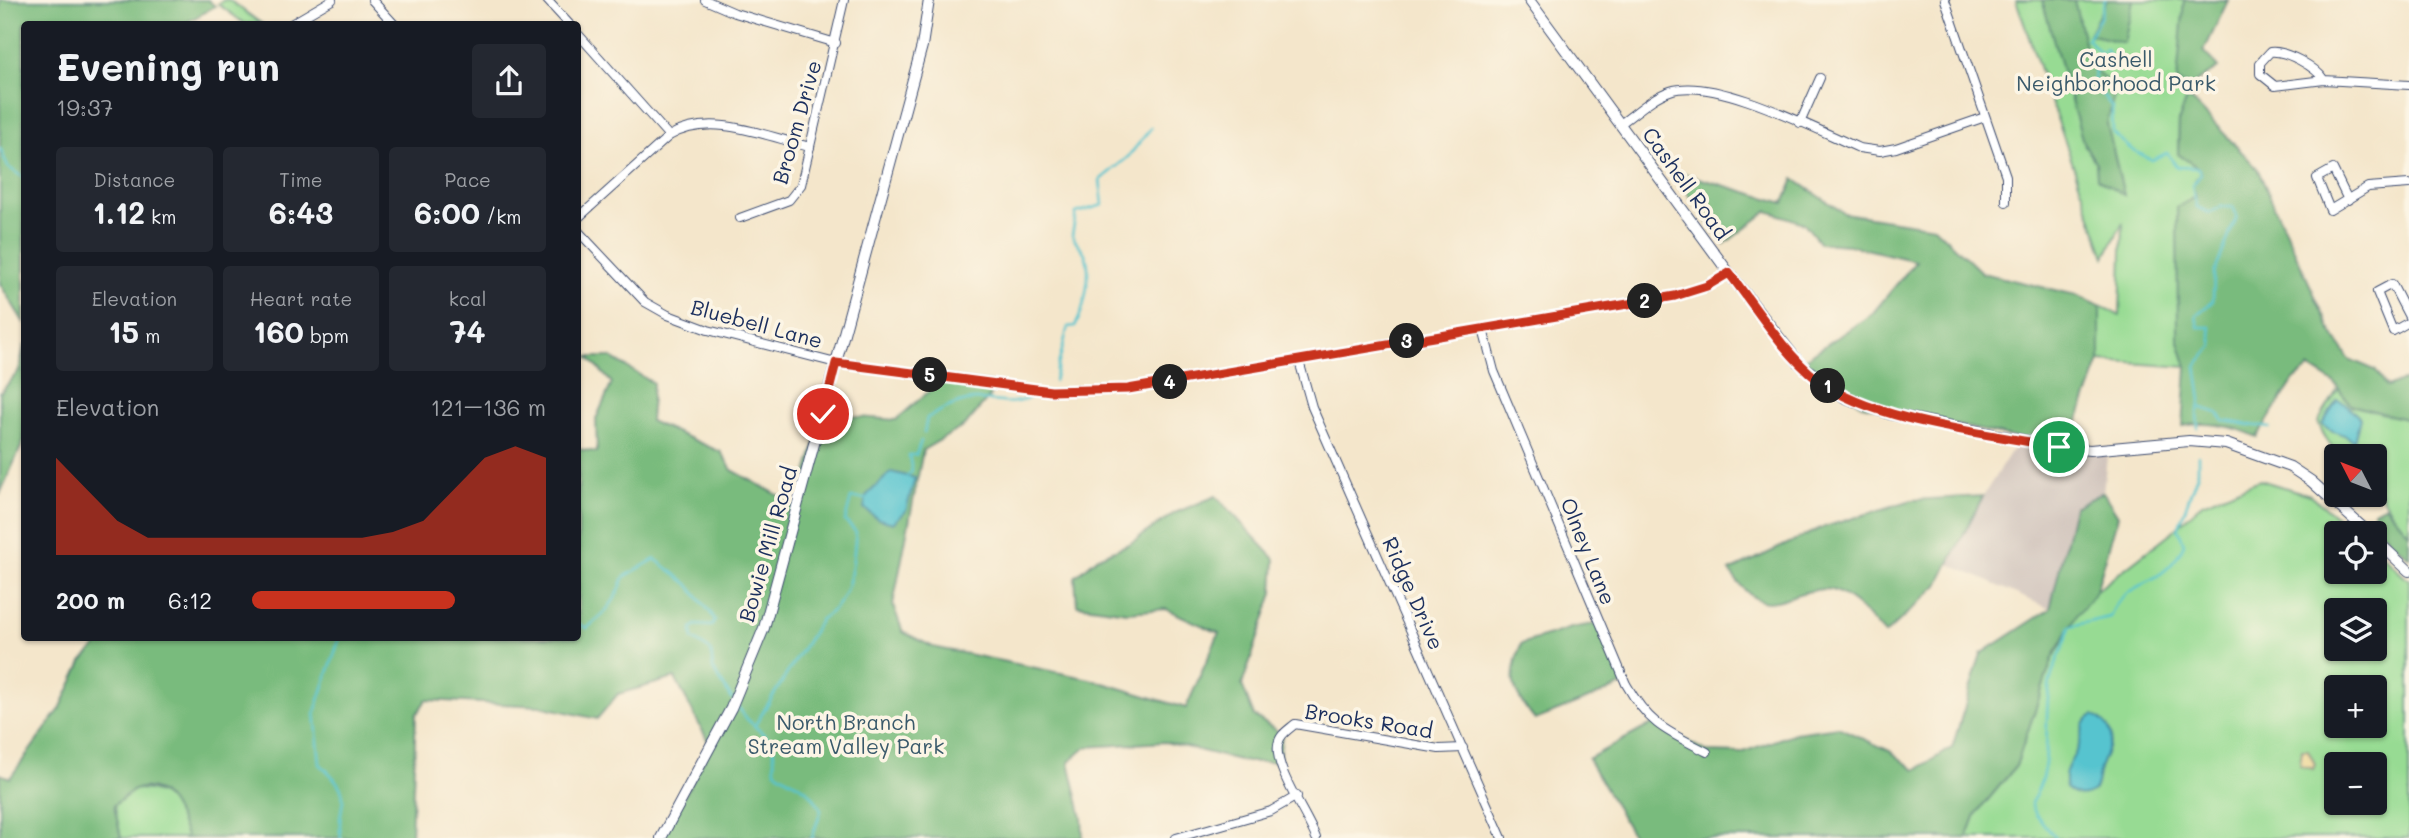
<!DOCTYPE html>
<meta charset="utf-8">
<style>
body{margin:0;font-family:Mali,sans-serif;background:#242831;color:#f1f3f6;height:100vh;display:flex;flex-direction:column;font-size:26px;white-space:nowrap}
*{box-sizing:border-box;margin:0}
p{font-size:23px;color:#9ea1a6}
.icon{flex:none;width:38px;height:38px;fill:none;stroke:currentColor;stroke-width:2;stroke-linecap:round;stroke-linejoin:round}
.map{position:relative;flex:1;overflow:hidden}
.panel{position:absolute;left:21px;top:21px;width:560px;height:620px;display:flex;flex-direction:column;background:#171b24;border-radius:7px;box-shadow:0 2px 5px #0004}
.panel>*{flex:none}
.needle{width:46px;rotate:312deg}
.buttons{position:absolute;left:2324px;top:444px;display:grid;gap:14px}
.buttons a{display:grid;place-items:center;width:63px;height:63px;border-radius:7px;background:#171b24;box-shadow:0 2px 5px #0004;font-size:35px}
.pin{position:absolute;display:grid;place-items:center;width:60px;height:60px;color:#fff;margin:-30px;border:4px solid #fff;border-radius:50%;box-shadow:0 2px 7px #0007}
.km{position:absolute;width:35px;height:35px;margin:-18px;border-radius:50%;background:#222;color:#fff;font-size:19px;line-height:35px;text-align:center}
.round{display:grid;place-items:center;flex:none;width:74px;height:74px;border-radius:7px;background:#242831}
.head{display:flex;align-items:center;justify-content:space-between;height:119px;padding:0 35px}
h1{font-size:38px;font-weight:700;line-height:52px}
.stats{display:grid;grid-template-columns:repeat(3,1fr);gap:10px;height:119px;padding:7px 35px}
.stats div{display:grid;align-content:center;border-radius:7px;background:#242831;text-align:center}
.stats b{font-size:30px;font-weight:700}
.stats small{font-size:19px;font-weight:400}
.stats p{font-size:19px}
.chart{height:196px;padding:14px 35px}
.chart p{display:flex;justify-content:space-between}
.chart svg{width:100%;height:126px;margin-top:7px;fill:#c8321e;opacity:.7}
ul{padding:0 35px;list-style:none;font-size:23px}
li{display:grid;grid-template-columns:112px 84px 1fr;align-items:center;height:52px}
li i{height:18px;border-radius:9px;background:#c8321e}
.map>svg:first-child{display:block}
.industrial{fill:#cec1ba}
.green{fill:#97db93;stroke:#598578;stroke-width:2;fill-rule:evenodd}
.forest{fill:#79bb7d;stroke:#4a756e;stroke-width:2}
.sand{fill:#eeda9e;stroke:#84847e;stroke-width:2}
.water{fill:#57c4cf;stroke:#397a96;stroke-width:2}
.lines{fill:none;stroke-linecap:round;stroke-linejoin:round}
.stream{stroke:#57c4cf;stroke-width:2.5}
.minor-casing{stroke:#3c4a6e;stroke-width:10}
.tertiary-casing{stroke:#3c4a6e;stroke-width:12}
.minor{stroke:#fff;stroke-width:8}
.tertiary{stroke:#fff;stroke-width:10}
.route-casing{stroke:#fff;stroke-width:14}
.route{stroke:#c8321e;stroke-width:9}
.labels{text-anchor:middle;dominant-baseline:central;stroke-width:7;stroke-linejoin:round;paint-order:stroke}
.park-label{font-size:21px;fill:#3a5a6b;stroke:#fcf5e5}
.street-label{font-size:21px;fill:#1b2f5e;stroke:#fcf5e5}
</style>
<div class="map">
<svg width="2409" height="838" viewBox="0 0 2409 838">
<rect width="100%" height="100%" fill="#fcf5e5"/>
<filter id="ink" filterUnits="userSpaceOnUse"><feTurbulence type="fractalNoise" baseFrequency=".0143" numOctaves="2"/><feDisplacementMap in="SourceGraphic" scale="14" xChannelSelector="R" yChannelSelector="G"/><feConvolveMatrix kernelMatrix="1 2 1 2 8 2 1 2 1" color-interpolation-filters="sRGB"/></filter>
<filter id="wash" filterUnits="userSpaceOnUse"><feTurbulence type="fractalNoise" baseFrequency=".00686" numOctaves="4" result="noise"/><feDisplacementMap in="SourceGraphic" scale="28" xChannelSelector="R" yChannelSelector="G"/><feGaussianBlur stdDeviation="1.57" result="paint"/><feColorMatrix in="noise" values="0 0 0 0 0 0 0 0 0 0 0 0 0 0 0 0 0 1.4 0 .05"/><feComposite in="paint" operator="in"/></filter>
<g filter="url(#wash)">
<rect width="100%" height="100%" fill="#f4e6cb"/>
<polygon class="industrial" points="2019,439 2108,448 2103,492 2074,508 2050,609 1949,564 1983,496"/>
<g class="green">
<polygon points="224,0 229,0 262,24 245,24 218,4"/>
<polygon points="2016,0 2228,0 2188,85 2188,96 2179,120 2178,154 2198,168 2201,174 2195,180 2196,197 2178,338 2187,367 2100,361 2100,306 2120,315 2123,222 2105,257"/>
<path d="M2338 389 2351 405 2409 420V533C2385 506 2375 494 2375 457 2341 457 2332 456 2318 422Z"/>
<path d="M2260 480 2310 495 2357 534H2336V572H2375V548L2409 580V838H1967L1976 814 2016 766 2052 660 2075 618 2096 591 2173 531 2202 503ZM2336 611H2375V649H2336ZM2336 688H2375V726H2336ZM2336 765H2375V803H2336Z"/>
<path d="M136 789C174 790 174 807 187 838H121L114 805Z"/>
</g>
<g class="forest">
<polygon points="0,0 208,0 215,6 184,24 24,24 24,323 0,284"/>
<polygon points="2042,0 2074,0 2090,67 2116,88 2107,124 2124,195 2097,178 2096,163 2083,142"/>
<polygon points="2107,0 2133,0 2124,43 2089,34"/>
<polygon points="2184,0 2228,0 2204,51 2218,68 2190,86 2177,81"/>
<path d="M2188 96 2257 168 2329 327 2349 359 2375 370 2387 387 2409 378V420L2351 405 2334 383 2310 368 2294 380 2257 437C2235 426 2207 421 2183 426L2187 367 2178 338 2177 207 2196 197 2192 186 2201 173 2198 168 2178 154 2179 120Z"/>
<polygon points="1671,170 1784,203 1794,179 1844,213 1934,227 1982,273 2076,295 2100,306 2100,361 2073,435 2059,447 1863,405 1799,363 1872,314 1916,261 1849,245 1820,243 1804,223 1768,211 1724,244"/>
<polygon points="24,345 24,440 0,494 0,393 19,371"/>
<path d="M588 357H610L653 383 650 421 721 452 732 470 798 506 823 414 896 420 945 377 1000 384 966 425 923 450 893 605 903 632 933 647 1090 679 1186 708 1219 633 1166 609 1127 612 1077 605 1075 577 1098 557 1129 544 1175 513 1216 496 1275 559 1273 593 1242 685 1254 716 1282 734 1279 762H1247L1165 742 1086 747 1069 762 1082 818 1083 838H661L711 747 675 678 618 694 597 719 540 706 426 700 416 715 411 838H187C178 817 168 781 137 789 129 791 120 801 114 805L121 838H0V774L10 778 60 709 82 662 105 637H578V449L597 452 596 419 612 383Z"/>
<polygon points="2103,492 2118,516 2096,591 2075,618 2052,660 2016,766 1976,814 1967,838 1634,838 1588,759 1654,723 1707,752 1741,753 1795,733 1838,727 1890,751 1915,770 1952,748 1981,654 2050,609 2074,507"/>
<path d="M1983 496 1938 585 1885 634C1871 619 1847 589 1825 589 1780 591 1766 626 1730 571L1821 528 1912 500Z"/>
<polygon points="2385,505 2409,533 2409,557 2371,522 2374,511"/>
<path d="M1599 623 1626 684 1535 720C1511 691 1508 679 1521 644L1571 628Z"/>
</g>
<polygon class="sand" points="2302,750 2308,750 2315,764 2313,769 2300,765"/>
<g class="water">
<path d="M2337 400 2346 404 2360 418 2354 441C2344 432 2332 434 2322 424Z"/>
<polygon points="891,472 915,478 906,511 893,523 878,519 864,508 866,496"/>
<path d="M2094 715C2124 733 2106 747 2100 769 2097 777 2099 783 2094 791 2083 798 2076 797 2066 788 2061 769 2073 761 2079 745 2084 732 2080 722 2094 715Z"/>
</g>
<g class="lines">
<g class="stream">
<polyline points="2105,0 2100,18 2087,39 2100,53 2106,49 2110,56 2095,67 2094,83 2112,108 2113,133 2131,149 2152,160 2167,153 2177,167 2198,168 2201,174 2192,186 2197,207 2210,213 2222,206 2233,207 2237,216 2214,274 2213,301 2196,315 2198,327 2210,327 2213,346 2196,366 2201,400 2197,414 2198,428"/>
<polyline points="0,148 8,167 24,178"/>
<path d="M1054 381 1068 327 1075 326C1084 311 1093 272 1085 254 1082 247 1076 243 1072 235L1076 213 1103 205 1100 180 1128 157 1151 128"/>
<polyline points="2199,407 2218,413 2224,421 2270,428"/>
<path d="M924 433 927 418C943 409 962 399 980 400 999 401 1011 406 1029 398"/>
<polyline points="907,475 912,472 909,455 916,455 921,441"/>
<path d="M578 624 587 628C606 613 617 600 624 577L655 559 688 584 712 615 715 620 712 626 696 625 692 629 693 639 711 651 713 669 732 699"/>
<path d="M340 637 315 712 320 764C360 800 334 800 341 838"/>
<path d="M736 704 747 719 773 743 775 770C797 788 807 782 821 810L812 838"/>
<path d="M755 725 821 619C853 600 852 567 856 532L845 521 851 498 867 499"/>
<path d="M2056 838 2036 815 2031 803C2055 766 2042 723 2050 682 2054 662 2066 647 2070 626L2110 617C2125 576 2164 591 2184 544L2178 529 2198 472V455"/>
</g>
</g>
</g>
<g filter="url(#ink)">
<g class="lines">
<defs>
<g id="minor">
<polyline points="372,0 394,24"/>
<polyline points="547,0 569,24"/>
<polyline points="705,0 735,13 836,43"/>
<polyline points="1945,0 2006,176 2006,202"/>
<polyline points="291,24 332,0"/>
<polyline points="578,34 669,136"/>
<path d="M2324 80C2316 67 2286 50 2270 52L2260 63V74L2275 86 2324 80 2409 85"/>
<polyline points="1800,123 1820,78"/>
<path d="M1620 124C1636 113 1652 97 1670 91 1714 76 1815 129 1859 148L1880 151 1896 148 1985 117"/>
<polyline points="2348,200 2333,169 2317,178 2330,210 2368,187 2409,184"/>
<path d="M578 218 669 136C712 111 765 136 810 147"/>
<polyline points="740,218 789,200 801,185 844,0"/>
<polyline points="578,231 645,302 668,315 708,330 836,363 1051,391 1128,389 1675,296 1707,286 1729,273"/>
<polyline points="2409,317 2392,284 2377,292 2393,331 2409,322"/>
<path d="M1483 329 1494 371 1626 684C1649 725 1666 731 1707 752"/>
<polyline points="1299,361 1312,407 1502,838"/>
<polyline points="1176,838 1271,811 1297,796"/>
<path d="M1316 838C1307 814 1274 769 1278 745 1279 735 1288 730 1295 724L1439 749 1463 748"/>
</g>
<g id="tertiary">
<polyline points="1529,0 1729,273 1799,363 1844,397 1890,414 2059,447 2090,450 2189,441 2226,444 2290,467 2311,481 2370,534"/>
<polyline points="2375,539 2409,571"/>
<polyline points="661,838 731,708 764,628 922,46 929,0"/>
</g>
</defs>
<use href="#minor" class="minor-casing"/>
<use href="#tertiary" class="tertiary-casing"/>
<use href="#minor" class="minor"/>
<use href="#tertiary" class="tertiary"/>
</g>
</g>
<g class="lines" filter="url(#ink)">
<defs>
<path id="route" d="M823 414 836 363 1051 391 1128 389 1675 296 1707 286 1729 273C1757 309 1783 352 1818 380 1872 422 1991 434 2059 447"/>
</defs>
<use href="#route" class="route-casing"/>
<use href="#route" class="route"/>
</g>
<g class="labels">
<g class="park-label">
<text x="2116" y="58">Cashell<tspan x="2116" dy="24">Neighborhood Park</tspan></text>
<text x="846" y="721">North Branch<tspan x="846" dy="24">Stream Valley Park</tspan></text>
</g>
<g class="street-label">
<text transform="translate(796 122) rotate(-74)">Broom Drive</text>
<text transform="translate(1687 183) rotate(54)">Cashell Road</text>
<text transform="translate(757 323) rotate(15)">Bluebell Lane</text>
<text transform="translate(767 544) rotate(-74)">Bowie Mill Road</text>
<text transform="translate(1589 551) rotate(68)">Olney Lane</text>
<text transform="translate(1414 593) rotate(66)">Ridge Drive</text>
<text transform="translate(1369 720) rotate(9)">Brooks Road</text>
</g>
</g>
</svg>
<div class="buttons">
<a><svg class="needle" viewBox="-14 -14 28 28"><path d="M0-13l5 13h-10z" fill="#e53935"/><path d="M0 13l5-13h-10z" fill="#9ea1a6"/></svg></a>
<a><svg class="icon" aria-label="locate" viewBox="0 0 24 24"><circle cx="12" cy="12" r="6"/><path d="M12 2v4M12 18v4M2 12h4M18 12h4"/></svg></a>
<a><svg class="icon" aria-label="layers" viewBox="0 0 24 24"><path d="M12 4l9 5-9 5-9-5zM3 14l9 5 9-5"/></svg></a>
<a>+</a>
<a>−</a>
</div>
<div class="pin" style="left:2059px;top:447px;background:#1e9e55"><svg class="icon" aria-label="arrive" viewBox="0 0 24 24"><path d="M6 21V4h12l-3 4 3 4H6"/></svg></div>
<div class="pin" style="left:823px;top:414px;background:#d93025"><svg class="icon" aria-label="check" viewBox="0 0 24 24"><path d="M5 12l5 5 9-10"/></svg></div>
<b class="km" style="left:1828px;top:386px">1</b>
<b class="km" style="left:1645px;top:301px">2</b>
<b class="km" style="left:1407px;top:341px">3</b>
<b class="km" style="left:1170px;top:382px">4</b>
<b class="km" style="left:930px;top:375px">5</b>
<section class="panel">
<div class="head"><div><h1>Evening run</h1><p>19:37</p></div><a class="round"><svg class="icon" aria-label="share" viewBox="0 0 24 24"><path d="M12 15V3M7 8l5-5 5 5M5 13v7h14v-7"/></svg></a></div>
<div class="stats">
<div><p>Distance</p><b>1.12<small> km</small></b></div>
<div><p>Time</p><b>6:43</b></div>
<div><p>Pace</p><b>6:00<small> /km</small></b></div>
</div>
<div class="stats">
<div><p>Elevation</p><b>15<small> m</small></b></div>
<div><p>Heart rate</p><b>160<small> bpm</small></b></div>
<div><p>kcal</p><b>74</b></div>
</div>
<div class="chart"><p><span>Elevation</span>121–136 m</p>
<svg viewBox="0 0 160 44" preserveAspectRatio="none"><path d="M0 44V10L10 21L20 32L30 38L40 38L50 38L60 38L70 38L80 38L90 38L100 38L110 36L120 32L130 21L140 10L150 6L160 10V44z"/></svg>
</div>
<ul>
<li><b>200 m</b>6:12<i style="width:69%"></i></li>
</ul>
</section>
</div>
